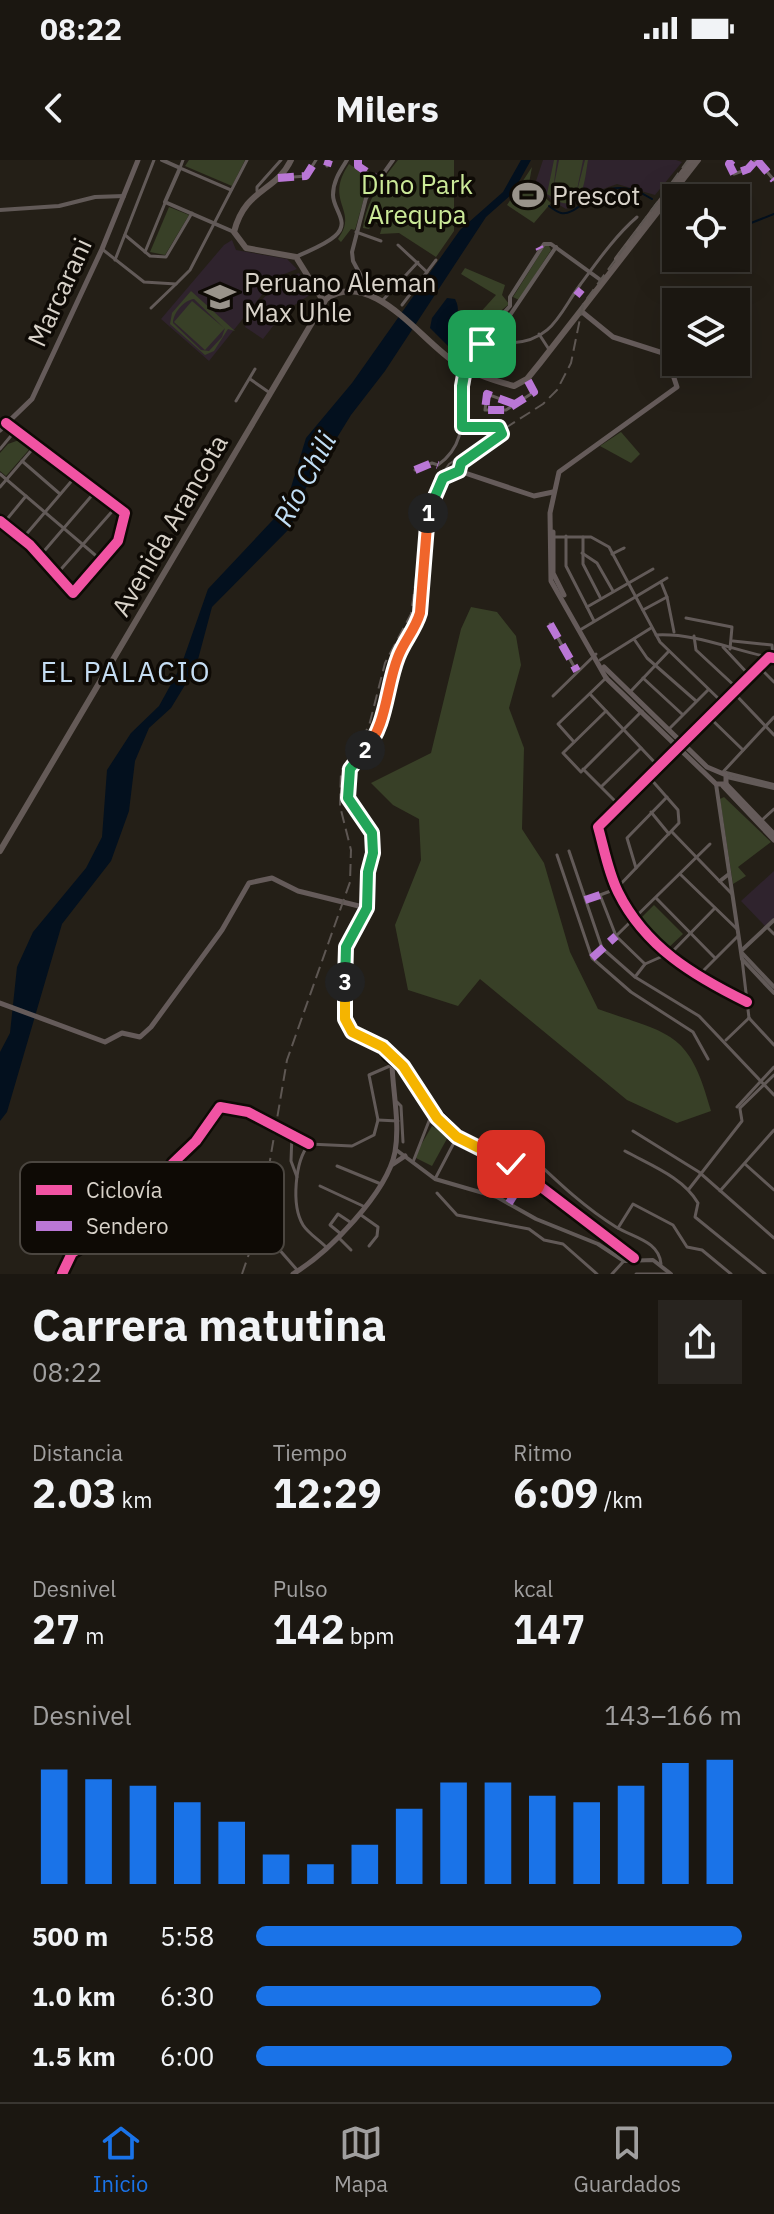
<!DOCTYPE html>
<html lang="es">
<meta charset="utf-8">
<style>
body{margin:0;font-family:"IBM Plex Sans",sans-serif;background:#28241f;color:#f1f3f6;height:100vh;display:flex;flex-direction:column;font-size:30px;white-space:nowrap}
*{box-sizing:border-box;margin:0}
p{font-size:26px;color:#a09f9f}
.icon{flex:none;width:44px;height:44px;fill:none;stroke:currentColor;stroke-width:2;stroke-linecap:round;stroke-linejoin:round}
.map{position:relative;height:1114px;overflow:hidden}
.sheet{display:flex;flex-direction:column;background:#1b1711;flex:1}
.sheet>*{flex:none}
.controls{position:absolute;left:662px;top:24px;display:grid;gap:16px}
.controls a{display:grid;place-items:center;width:88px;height:88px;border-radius:0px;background:#1b1711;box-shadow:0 8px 32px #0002,0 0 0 2px #393631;font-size:40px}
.pin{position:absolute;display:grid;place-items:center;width:68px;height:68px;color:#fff;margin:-34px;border-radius:16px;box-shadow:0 4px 12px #0006}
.km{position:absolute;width:40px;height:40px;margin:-20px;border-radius:50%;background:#222;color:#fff;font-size:22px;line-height:40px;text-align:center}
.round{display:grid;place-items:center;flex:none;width:84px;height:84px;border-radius:0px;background:#28241f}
.headline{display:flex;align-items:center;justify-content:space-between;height:136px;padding:0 32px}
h1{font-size:44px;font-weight:700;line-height:60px}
.figures{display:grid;grid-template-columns:repeat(3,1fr);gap:12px;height:136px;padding:8px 32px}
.figures div{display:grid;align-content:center}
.figures b{font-size:40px;font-weight:700}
.figures small{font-size:22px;font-weight:400}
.figures p{font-size:22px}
.chart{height:224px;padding:16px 32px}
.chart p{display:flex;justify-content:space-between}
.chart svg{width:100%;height:144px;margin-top:8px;stroke:#1a73e8;stroke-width:6}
ul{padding:0 32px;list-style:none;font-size:26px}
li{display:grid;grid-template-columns:128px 96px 1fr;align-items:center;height:60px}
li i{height:20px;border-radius:10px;background:#1a73e8}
.status{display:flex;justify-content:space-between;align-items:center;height:56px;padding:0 40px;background:#1b1711;direction:ltr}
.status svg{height:22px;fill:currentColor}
header{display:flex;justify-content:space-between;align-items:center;height:104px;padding:0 32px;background:#1b1711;font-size:36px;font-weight:700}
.menu{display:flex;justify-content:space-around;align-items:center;height:112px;border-top:2px solid #393631;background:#1b1711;font-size:22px;color:#a09f9f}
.menu a{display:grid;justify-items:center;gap:4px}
.menu .selected{color:#1a73e8}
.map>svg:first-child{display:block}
.education{fill:#2f232d}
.green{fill:#384027;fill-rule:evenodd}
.water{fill:#03101e}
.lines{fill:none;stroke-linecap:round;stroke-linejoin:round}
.stream{stroke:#03101e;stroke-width:2}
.minor{stroke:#625a58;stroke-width:3}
.tertiary{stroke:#625a58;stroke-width:4}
.secondary{stroke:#655b5a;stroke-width:5}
.primary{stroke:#645a57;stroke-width:6}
.rail{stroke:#5e5753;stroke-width:2;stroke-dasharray:12 6;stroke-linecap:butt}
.quiet{stroke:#ba77d6;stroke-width:8;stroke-dasharray:16 8;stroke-linecap:butt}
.cycleway-casing{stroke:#0e0a05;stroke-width:15}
.cycleway{stroke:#f153a3;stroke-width:10}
.split-1-casing{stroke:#fff;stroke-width:16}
.split-2-casing{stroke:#fff;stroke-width:16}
.split-3-casing{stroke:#fff;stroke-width:16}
.split-4-casing{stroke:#fff;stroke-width:16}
.split-1{stroke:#22a559;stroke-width:10}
.split-2{stroke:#f0652b;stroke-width:10}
.split-3{stroke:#22a559;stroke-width:10}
.split-4{stroke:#f5b400;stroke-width:10}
.labels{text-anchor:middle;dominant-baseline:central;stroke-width:7;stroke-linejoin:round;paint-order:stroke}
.park-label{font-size:26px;fill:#cbe998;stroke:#0e0a05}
.poi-label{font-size:26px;fill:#d8d2c9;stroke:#0e0a05;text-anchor:start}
.street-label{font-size:26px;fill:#d8d2c9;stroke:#0e0a05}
.water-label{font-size:28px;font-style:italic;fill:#c1def5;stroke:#0e0a05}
.neighbourhood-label{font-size:28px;letter-spacing:2px;fill:#c5ddf3;stroke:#0e0a05}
.key{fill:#0e0a05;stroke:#4b4640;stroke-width:2}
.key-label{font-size:22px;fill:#d8d2c9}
</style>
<div class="status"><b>08:22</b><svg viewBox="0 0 49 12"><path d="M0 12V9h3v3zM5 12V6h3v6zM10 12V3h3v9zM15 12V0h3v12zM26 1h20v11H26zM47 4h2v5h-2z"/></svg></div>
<header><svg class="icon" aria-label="back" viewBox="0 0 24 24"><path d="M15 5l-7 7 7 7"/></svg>Milers<svg class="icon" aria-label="search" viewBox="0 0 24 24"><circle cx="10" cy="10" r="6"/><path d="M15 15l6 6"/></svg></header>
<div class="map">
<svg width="774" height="1114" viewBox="0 0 774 1114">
<rect width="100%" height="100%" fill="#241f17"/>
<g class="education">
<polygon points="543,0 676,0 682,2 655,35 617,24 592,33 566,49 551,40 536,21"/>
<polygon points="232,80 236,90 287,99 297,109 279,116 265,131 209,201 161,159 224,85"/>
<polygon points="299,113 311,134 284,152 263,179 245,167 253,149 283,118"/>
<polygon points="774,711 774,758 765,766 741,741"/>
</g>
<g class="green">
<polygon points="189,0 245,0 232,26 185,6"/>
<path d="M398 0H454V71L436 97 399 73 380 74 382 67 374 62 369 69 363 68C367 39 381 22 398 0Z"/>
<path d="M554 0H557L553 30 559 0H583L576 35 585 0H588C585 15 585 46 563 43 556 42 550 35 547 34Z"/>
<path d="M349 4 374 20 364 38 355 70 351 69 341 82 338 79C360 50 323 42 349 4Z"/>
<polygon points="532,7 529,23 551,43 534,63 507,45"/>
<polygon points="169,47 189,55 165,95 150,92"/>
<polygon points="545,86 549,86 551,90 519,140 513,137"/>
<polygon points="465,108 505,125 502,135 509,144 489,161 478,155 496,135 461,114"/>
<path d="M191 131 235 171 228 169 214 191 205 195 170 164 172 153ZM194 139 224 168 192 141 174 162 205 190 225 168 222 177 209 191 201 190 173 163C173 153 184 140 194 139Z"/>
<polygon points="621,272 640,294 631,303 600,286"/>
<polygon points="19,280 33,285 6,316 0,311 0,293 8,284"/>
<path d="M471 447 497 452 516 476 521 505 509 548 524 588 522 669 544 703 570 792 598 849C671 875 689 870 711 951L677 963 627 940 480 819 458 846 408 830 395 765 421 700 419 659 393 645 371 623 431 593 461 469Z"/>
<polygon points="724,637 771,682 738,707 746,716 733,724 720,639"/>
<polygon points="654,745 683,774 666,790 638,761"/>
<polygon points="432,966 449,975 432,1006 414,997"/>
</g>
<g class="water">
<polygon points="521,0 531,0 512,34 486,57 385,211 351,255 306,328 290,368 212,447 196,507 171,548 149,568 135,601 129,651 111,701 62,764 7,952 0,961 0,892 10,873 17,807 33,772 86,708 102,677 107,610 131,573 159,546 181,506 208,429 285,347 306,278 352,223 460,70 503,32"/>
<path d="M447 138 455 139C461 149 455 157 460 165L453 174 460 185 454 192 430 168 432 158Z"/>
</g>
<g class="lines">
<g class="stream">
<path d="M549 46C553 49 557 52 561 53 581 58 601 6 652 39"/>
<polyline points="668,53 676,58"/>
<polyline points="736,69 774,54"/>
</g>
<g class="minor">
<polyline points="183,0 180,8 231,30"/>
<polyline points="358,0 358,6 377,19"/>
<polyline points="732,0 729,4 734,14 748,9 756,0"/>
<polyline points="757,0 774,20"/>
<polyline points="327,6 329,0"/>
<polyline points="281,18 306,16 316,0"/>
<polyline points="257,31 257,27 281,0"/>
<polyline points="356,72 381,81"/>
<polyline points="125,75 150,96 166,97 192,53"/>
<polyline points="398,85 427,112"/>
<polyline points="102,89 144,122 176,124 190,110 247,0"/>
<polyline points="145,92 165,43"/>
<polyline points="115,100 154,0"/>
<polyline points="382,141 418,102"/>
<polyline points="402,145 436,100"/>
<polyline points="151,148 176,124"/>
<polyline points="539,174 550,191"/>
<path d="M508 178 511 183C553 181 560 152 580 125 597 102 615 76 637 57"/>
<polyline points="250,219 270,233"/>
<polyline points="236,241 255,209"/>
<polyline points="514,244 487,234 485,250 506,250 534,232 527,219"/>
<polyline points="0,289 15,271"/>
<polyline points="22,301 60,334"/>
<path d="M415 310 432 303 438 305C467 284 461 258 462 228 462 221 466 215 467 209"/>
<polyline points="459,311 461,303 502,272 491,265 462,267"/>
<polyline points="0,314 101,400"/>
<polyline points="0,327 36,285"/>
<polyline points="0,361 30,385 73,433 118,381 125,353 8,264"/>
<polyline points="3,364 26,336"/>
<polyline points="566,376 566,406 587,447"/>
<polyline points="553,377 591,377 609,387 660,482 722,542"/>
<polyline points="583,377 583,404 600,437"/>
<polyline points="23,378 75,317"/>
<polyline points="582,393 597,403 613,431"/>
<polyline points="612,394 624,388"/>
<polyline points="39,397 94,333"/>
<polyline points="55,416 116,347"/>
<polyline points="661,422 667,437 674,472"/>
<polyline points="643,450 667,437"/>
<polyline points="686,458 732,467 730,489"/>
<polyline points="594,461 587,447 653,409"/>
<polyline points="550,464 576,510"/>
<polyline points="580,470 667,418"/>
<path d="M656 475C695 473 730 489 768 497"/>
<polyline points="694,476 696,490 738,529"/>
<polyline points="634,479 647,498 696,541"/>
<polyline points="733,481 772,485 773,498"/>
<polyline points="723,487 750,516"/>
<polyline points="600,500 651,468"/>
<polyline points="759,507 774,522"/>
<polyline points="643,518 682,554"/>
<polyline points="631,531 669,491"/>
<polyline points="734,533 774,575"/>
<polyline points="590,534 659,607"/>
<polyline points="553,536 596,494"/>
<polyline points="606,551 563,593 581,612 642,551"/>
<polyline points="709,557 743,590"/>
<polyline points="668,570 708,530"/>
<polyline points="574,582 558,564 607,517"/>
<path d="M678 589 598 667C604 688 608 712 618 732 645 787 694 816 747 842"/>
<polyline points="583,609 620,646"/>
<polyline points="722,613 774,557"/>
<polyline points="602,626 641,588"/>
<polyline points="651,652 669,674"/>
<polyline points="761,661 774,649"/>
<polyline points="672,672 732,734"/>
<polyline points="569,691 602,788 635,817 699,856 774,935"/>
<polyline points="557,695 592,798 631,832 693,872 708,899"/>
<polyline points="636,708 627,678 667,637"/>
<polyline points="680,714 737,769"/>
<polyline points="656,738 715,798"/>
<polyline points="767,767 774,774"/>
<polyline points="616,776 710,684"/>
<polyline points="742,799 749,858"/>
<polyline points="645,804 616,776 600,735 616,729 679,663 678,650 649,617"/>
<polyline points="635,817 645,804 672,792 715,748"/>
<polyline points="697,817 738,776"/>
<polyline points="749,858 774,885"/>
<polyline points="726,880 749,858"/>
<polyline points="388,895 403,906 435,954 457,977 511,1004 634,1098"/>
<polyline points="397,942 401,946 403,982"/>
<polyline points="737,947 774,907"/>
<polyline points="740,948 774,915"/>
<polyline points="378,960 398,961"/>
<polyline points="633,971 699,1012 774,1078"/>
<polyline points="292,974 291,1001 297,1017"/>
<path d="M512 979C546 1010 577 1043 616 1067 634 1078 659 1081 661 1104"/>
<path d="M625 991C650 1005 683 1017 698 1043L695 1057 765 1114"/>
<polyline points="413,1002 429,961 437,958"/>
<polyline points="745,1004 774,1030"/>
<polyline points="337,1006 381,1024"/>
<polyline points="435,1019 457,977"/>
<polyline points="320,1026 363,1046"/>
<polyline points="689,1029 742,961 740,949"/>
<polyline points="720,1031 774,970"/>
<polyline points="437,1033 457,1055 529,1069 544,1080 563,1084 597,1114"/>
<polyline points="509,1043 526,1016"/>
<polyline points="361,1055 378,1067 377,1076 369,1086"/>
<polyline points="618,1068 633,1044 673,1065 687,1087 702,1090 731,1114"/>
<polyline points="341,1074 330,1065 338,1054 350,1062"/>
<polyline points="338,1077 351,1090"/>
<polyline points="270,1079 298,1111"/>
<path d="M326 1087C319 1080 308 1073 303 1065 291 1045 295 1001 309 984L352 986 374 975 378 960 369 915 392 905"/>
<polyline points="62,1114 72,1093 129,1057 152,1036 173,1003 196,981 220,947 248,952 309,984"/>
<polyline points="612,1114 623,1102"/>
<polyline points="636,1114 668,1114"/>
</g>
<g class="tertiary">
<polyline points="162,0 180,8 165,42 234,72"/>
<polyline points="0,50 59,46 95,37 124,36"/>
<path d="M296 97C308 91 325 85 335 76 351 62 333 50 333 35 333 21 340 11 347 0"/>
<polyline points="370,133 353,101 352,92 366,38 393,0"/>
<polyline points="504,164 556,87"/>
<polyline points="481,189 483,176 510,146 510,137 544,84 551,84 602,121"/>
<polyline points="467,209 466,204 481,189 508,178 504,164"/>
<polyline points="681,585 769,497 774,498"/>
<polyline points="726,613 774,625"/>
<polyline points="727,617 774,628"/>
<polyline points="716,624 742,799 774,833"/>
<polyline points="720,721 729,714"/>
<polyline points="741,791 774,760"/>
<polyline points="742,793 774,827"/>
<polyline points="395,989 435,1019 497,1037 536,1059 598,1084 624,1101 653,1100 671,1114"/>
</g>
<g class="secondary">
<polyline points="581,151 613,177 666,194 677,227 559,312 550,353 551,421 606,518 716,624 726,624"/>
<polyline points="0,270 32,239 102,89 138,0"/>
<polyline points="553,372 553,413 564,435"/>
<polyline points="604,507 707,607 726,615 726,623"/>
<polyline points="726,624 774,674"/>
<polyline points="723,626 774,680"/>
<polyline points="0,843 105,882 122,873 140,877 151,867 222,770 249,723 272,718 298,731 367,748"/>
<polyline points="393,1004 405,996"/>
<path d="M293 1114C328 1093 387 1033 395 992 400 964 393 932 392 905L383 887 352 872 345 859 346 787 367 748 368 712 374 684 372 673 352 649 348 621 350 609 378 570 398 496 416 468 424 432 429 345 443 318 459 311 534 336 553 332"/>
</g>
<g class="primary">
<path d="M291 0C276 32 245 28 234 72L246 88 296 97 324 142"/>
<polyline points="617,99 692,0"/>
<path d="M0 691 326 139C372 107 421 181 456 203 473 214 495 221 514 226L527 219 540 203 698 0"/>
</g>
<polyline class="rail" points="242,1114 259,1065 287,900 350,722 351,690 340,646 341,611 369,566 385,503 411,454 427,336 449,304 543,244 557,230 571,203 583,144 688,0"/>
<g class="quiet">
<polyline points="358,0 358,6 377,19"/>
<polyline points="732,0 729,4 734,14 748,9 756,0"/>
<polyline points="757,0 774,20"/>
<polyline points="327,6 329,0"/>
<polyline points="278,18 306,16 316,0"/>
<polyline points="539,87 540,89"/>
<polyline points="576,130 582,135"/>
<polyline points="514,244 487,234 485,250 506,250 534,232 527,219"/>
<polyline points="415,310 432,303 438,305"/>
<polyline points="550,464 577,511"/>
<polyline points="585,740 600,735"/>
<polyline points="592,798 616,776"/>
<polyline points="509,1043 526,1016"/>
</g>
<defs>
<g id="cycleway">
<polyline points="0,361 30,385 73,433 118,381 125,353 6,263"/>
<path d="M747 842C694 816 645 787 618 732 608 712 604 688 598 667L769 497 774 498"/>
<polyline points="388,895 403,906 435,954 457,977 511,1004 634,1098"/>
<polyline points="62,1114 72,1093 129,1057 152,1036 173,1003 196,981 220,947 248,952 309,984"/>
</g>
</defs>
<use href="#cycleway" class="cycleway-casing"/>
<use href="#cycleway" class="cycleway"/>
</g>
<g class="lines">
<defs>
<polyline id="split-1" points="428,353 443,318 459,311 461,303 502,274 499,267 462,267 462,226 466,204 482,184"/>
<path id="split-2" d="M365 590C387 566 386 527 398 497 404 481 415 470 420 453L428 353"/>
<polyline id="split-3" points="345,822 346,787 367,748 368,712 373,693 372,673 348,638 350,609 365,590"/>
<polyline id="split-4" points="345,822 345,859 352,872 383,887 403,906 437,958 457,977 511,1004"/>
</defs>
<use href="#split-1" class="split-1-casing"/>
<use href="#split-2" class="split-2-casing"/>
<use href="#split-3" class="split-3-casing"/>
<use href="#split-4" class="split-4-casing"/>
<use href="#split-1" class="split-1"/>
<use href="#split-2" class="split-2"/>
<use href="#split-3" class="split-3"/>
<use href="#split-4" class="split-4"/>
</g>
<defs>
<symbol id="stadium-bare" viewBox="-9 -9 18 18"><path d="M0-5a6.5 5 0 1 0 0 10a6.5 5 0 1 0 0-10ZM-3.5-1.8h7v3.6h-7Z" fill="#99938b" stroke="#0e0a05" stroke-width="2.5" paint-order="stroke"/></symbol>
<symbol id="school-bare" viewBox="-9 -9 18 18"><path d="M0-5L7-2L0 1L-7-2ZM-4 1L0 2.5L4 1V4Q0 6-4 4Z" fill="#99938b" stroke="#0e0a05" stroke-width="2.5" paint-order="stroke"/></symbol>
</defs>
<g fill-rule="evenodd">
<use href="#stadium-bare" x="506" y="13" width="44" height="44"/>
<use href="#school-bare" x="198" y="115" width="44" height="44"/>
</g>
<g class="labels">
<g class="park-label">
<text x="417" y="24">Dino Park<tspan x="417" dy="30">Arequpa</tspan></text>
</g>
<g class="poi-label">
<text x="552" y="35">Prescot</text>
<text x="244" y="122">Peruano Aleman<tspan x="244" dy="30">Max Uhle</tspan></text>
</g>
<g class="street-label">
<text transform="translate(59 132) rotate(-65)">Marcarani</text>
<text transform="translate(169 365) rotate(-60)">Avenida Arancota</text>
</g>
<g class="water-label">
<text transform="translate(304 319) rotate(-62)">Río Chili</text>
</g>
<g class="neighbourhood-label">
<text x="126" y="511">EL PALACIO</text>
</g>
</g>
<rect x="20" y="1002" width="264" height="92" rx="12" class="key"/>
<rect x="36" y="1025" width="36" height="10" fill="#f153a3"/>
<rect x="36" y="1061" width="36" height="10" fill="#ba77d6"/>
<g class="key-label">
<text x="86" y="1038">Ciclovía</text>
<text x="86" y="1074">Sendero</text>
</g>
</svg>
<div class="controls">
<a><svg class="icon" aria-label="locate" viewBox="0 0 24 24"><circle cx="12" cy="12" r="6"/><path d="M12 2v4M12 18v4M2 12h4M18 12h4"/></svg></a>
<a><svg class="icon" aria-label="layers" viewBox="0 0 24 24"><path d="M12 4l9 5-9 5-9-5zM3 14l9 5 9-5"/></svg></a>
</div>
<div class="pin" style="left:482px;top:184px;background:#1e9e55"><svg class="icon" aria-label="arrive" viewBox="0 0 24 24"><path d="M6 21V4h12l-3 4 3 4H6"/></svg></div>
<div class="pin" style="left:511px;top:1004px;background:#d93025"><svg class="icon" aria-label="check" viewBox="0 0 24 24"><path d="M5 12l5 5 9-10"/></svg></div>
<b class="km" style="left:428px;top:353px">1</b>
<b class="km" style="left:365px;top:590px">2</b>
<b class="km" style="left:345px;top:822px">3</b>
</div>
<section class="sheet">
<div class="headline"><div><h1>Carrera matutina</h1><p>08:22</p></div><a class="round"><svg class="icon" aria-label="share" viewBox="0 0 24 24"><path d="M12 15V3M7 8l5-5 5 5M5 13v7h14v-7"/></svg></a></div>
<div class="figures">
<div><p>Distancia</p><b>2.03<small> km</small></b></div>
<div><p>Tiempo</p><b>12:29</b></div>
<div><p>Ritmo</p><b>6:09<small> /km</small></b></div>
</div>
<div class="figures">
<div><p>Desnivel</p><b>27<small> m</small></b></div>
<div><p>Pulso</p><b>142<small> bpm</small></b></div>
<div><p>kcal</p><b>147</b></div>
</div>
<div class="chart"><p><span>Desnivel</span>143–166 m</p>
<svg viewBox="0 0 160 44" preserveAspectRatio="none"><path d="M5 44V9M15 44V12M25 44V14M35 44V19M45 44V25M55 44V35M65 44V38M75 44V32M85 44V21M95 44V13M105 44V13M115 44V17M125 44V19M135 44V14M145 44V7M155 44V6"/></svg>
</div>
<ul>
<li><b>500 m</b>5:58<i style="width:100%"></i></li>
<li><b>1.0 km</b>6:30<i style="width:71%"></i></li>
<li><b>1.5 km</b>6:00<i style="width:98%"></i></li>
</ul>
</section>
<nav class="menu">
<a class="selected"><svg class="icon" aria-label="home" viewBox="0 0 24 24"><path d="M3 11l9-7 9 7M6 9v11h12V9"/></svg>Inicio</a>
<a><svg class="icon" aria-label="map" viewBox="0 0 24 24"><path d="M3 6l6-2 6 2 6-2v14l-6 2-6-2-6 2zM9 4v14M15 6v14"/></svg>Mapa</a>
<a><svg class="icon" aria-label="saved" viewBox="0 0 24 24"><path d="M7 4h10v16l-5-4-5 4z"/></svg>Guardados</a>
</nav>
